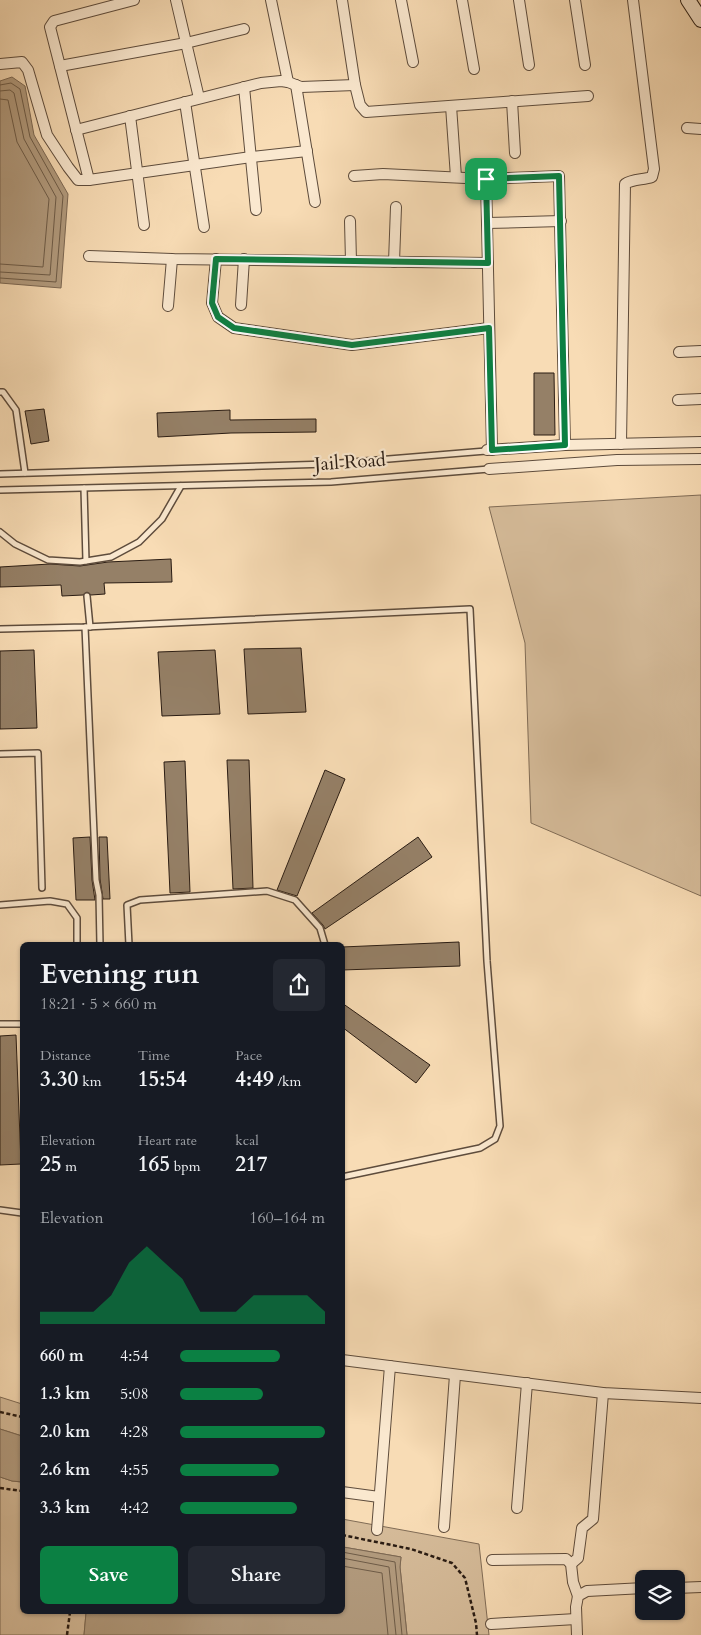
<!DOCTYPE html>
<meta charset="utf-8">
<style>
body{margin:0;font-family:Cardo,serif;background:#242831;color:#f1f3f6;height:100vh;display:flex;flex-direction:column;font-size:19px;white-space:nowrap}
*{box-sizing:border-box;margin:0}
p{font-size:16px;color:#9ea1a6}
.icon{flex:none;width:28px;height:28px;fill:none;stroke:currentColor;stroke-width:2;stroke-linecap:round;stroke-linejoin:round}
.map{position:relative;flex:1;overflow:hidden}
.sheet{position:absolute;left:20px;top:942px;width:325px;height:672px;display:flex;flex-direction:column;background:#171b24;border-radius:8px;box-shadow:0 1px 4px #0004}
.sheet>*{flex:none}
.tools{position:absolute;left:635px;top:1570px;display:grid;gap:10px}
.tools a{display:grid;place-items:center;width:50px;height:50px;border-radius:8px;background:#171b24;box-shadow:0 1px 4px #0004;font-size:25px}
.pin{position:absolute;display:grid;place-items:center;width:42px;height:42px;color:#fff;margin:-21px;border-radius:10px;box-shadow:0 2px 8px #0006}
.round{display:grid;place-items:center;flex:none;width:52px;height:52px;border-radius:8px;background:#242831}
.summary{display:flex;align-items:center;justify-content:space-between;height:85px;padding:0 20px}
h1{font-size:28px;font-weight:600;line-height:38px}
.stats{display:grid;grid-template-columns:repeat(3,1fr);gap:8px;height:85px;padding:5px 20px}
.stats div{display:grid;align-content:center}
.stats b{font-size:21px;font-weight:600}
.stats small{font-size:14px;font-weight:400}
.stats p{font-size:14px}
.chart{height:140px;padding:10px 20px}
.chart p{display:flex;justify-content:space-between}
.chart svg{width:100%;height:90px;margin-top:5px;fill:#0b8043;opacity:.7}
.action{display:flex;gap:10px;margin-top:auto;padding:10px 20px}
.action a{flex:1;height:58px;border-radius:8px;background:#0b8043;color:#fff;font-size:20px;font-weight:600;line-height:58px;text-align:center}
.action a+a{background:#242831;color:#f1f3f6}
ul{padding:0 20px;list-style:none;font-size:16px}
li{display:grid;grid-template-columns:80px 60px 1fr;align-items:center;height:38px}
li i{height:12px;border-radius:6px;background:#0b8043}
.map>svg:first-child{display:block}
.green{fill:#d5bb99;stroke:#806c56}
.water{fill:#b29b7e;stroke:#7c6853}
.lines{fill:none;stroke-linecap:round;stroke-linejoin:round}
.shore{stroke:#6e5c48;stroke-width:1}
.building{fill:#958067;stroke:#2a1c13}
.service-casing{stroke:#5e4c3c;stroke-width:8}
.minor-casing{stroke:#5e4c3c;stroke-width:12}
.secondary-casing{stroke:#2a1c13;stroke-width:16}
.path{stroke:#2a1c13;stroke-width:2.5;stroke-dasharray:4 2.5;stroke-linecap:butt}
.service{stroke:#fae8cf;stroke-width:5}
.minor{stroke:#fae8cf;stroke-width:10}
.secondary{stroke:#fae8cf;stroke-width:14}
.route-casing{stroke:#fff;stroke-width:10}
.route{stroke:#0b8043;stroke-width:6}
.labels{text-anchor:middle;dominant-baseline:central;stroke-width:4.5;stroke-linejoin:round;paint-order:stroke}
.street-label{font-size:19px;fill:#2a1c13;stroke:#fae8cf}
</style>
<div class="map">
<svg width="701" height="1635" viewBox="0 0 701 1635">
<rect width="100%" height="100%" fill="#f8dcb5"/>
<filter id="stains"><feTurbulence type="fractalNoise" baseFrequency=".004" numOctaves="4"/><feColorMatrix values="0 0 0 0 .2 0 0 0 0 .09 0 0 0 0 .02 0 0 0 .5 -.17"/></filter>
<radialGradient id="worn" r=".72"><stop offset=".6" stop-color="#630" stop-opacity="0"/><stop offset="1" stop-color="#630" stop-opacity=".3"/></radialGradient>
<g class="green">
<polygon points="701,495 701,896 531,823 525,643 489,507"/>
<polygon points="0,1397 22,1404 22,1436 0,1429"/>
<polygon points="0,1477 12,1481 22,1482 22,1612 86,1613 84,1635 0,1635"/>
<polygon points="342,1519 479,1544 489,1635 407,1635 400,1567 401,1557 343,1547"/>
</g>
<g class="water">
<polygon points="12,77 25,86 34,135 68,194 61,288 0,283 0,81"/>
<polygon points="0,1429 22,1436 22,1482 12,1481 0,1477"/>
<polygon points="343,1547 401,1557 400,1567 407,1635 84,1635 86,1613 342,1612"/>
</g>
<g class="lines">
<g class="shore">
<polyline points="0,85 11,83 20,89 30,137 63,196 56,282 0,278"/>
<polyline points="0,91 10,90 14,93 24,139 56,197 50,275 0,272"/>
<polyline points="0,99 8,100 17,142 49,199 43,267 0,264"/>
<polyline points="342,1552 395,1562 402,1635"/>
<polyline points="342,1558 389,1567 396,1635"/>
<polyline points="342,1566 382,1573 388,1635"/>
</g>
</g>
<g class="building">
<polygon points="534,373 554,373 555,435 534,435"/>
<polygon points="44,409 49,441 31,444 25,411"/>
<polygon points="230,410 230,420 316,419 316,432 231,433 158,437 157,413"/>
<polygon points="171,559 172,582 104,583 105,594 91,595 87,592 83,595 62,596 61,585 0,587 0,567 50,564 80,566 108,562"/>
<polygon points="301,648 306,712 248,714 244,649"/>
<polygon points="34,650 37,728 0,729 0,651"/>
<polygon points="215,650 220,714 162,716 158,652"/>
<polygon points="227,760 249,760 253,888 233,889"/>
<polygon points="185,761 190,892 170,893 164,762"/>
<polygon points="325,770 345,779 297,896 277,890"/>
<polygon points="90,837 92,880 95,900 76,900 73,838"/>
<polygon points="99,837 107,837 110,899 103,899 100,879"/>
<polygon points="418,837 432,857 325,929 323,925 312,913"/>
<polygon points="459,942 460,966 342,970 342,947"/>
<polygon points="342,1003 430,1065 416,1083 342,1027"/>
<polygon points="16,1035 21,1164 0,1165 0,1036"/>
</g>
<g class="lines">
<defs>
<g id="service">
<polyline points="0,392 3,392 16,410 25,473"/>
<polyline points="0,474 328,464 486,451"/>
<polyline points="84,488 86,561"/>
<polyline points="0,490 331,482 489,469"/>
<polyline points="0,532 15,544 48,560 80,562 111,557 139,542 162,519 181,486"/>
<polyline points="87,596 90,627"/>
<polyline points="85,627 96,880 99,895 100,945"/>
<polyline points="0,629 85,627 470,609 487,961 500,1126 495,1139 480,1148 342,1177"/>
<polyline points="0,754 38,753 42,888"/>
<polyline points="0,905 50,901 67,904 77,918 77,945"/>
<polyline points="129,945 127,905 140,900 267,891 295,900 320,928 325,945"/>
<polyline points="0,1024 22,1024"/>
<polyline points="0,1210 22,1213"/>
</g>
<g id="minor">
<polyline points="176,0 199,98"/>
<polyline points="271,0 288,82"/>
<polyline points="342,0 355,85 360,105 366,112 588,96"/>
<polyline points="401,0 413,62"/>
<polyline points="462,0 474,69"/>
<polyline points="519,0 529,65"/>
<polyline points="575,0 585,65"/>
<polyline points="0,64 22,62 28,70 47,135 68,167 78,180 89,180 251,157 307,151"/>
<polyline points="60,66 186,43 244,29"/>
<polyline points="296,85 315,202"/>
<polyline points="244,87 256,210"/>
<polyline points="512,101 515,153"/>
<polyline points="185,102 204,227"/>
<polyline points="451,106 456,177"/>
<polyline points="130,116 144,225"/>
<polyline points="687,128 701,129"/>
<polyline points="76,130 261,83 281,81 288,82 301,87 355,85"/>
<polyline points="354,176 383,174 486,179 559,176 565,445"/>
<polyline points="486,179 492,450"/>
<polyline points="89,180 50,27 54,21 134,0"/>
<polyline points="350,221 351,261"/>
<polyline points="487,223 561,221"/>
<polyline points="89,256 172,259 488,263"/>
<polyline points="216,259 212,303 218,317 234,328 352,345 489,328"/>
<polyline points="394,262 396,207"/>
<polyline points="241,305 244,259"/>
<polyline points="168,306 172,259"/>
<polyline points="679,352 701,351"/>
<polyline points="678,400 701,399"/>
<path d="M621 444 625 184C632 179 643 180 652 177L654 169 633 0"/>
<polyline points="487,450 565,445 701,442"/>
<polyline points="489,469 617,460 701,459"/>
<polyline points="342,1360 603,1393 701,1398"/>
<polyline points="342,1492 379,1497"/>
<polyline points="517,1508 527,1383"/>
<polyline points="444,1527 455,1375"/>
<polyline points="377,1530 390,1366"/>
<polyline points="492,1560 566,1559 571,1564 573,1582 578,1596"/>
<polyline points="571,1564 578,1558 582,1528 593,1519 603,1393"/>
<polyline points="676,1588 701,1587"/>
<polyline points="491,1624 576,1619"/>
<polyline points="577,1635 576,1607 578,1596 587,1591 644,1588"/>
</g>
<polyline id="secondary" points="688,0 701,20"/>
</defs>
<use href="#service" class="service-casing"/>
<use href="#minor" class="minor-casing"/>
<use href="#secondary" class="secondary-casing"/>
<g class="path">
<polyline points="0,1412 22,1417"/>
<polyline points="0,1488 22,1491"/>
<polyline points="342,1535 411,1549 452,1563 465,1578 476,1623 477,1635"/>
<polyline points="67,1635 70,1612"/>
</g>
<use href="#service" class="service"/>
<use href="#minor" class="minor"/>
<use href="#secondary" class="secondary"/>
</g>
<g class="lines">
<defs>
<polygon id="route" points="559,176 565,445 492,450 489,328 352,345 234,328 218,317 212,303 216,259 488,263 486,179"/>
</defs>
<use href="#route" class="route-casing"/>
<use href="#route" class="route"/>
</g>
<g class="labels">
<g class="street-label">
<text transform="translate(350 462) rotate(-4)">Jail Road</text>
</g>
</g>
<rect width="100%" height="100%" filter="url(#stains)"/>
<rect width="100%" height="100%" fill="url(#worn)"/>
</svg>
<div class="tools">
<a><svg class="icon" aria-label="layers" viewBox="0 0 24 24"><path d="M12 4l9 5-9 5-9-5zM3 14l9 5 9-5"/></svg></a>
</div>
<div class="pin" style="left:486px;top:179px;background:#1e9e55"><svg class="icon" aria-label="arrive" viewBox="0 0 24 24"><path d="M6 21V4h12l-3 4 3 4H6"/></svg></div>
<section class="sheet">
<div class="summary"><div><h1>Evening run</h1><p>18:21 · 5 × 660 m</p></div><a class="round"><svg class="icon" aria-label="share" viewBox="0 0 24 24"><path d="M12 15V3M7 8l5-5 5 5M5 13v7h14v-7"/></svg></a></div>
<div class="stats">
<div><p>Distance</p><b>3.30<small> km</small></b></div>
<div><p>Time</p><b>15:54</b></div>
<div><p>Pace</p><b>4:49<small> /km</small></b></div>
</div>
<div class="stats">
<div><p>Elevation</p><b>25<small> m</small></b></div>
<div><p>Heart rate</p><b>165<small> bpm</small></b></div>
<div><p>kcal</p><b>217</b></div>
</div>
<div class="chart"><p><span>Elevation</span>160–164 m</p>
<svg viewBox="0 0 160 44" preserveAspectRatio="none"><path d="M0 44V38L10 38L20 38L30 38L40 30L50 14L60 6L70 14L80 22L90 38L100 38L110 38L120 30L130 30L140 30L150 30L160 38V44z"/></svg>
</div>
<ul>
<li><b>660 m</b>4:54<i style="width:69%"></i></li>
<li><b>1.3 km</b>5:08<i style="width:57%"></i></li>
<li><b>2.0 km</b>4:28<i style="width:100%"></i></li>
<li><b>2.6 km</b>4:55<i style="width:68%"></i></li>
<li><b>3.3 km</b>4:42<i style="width:81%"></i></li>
</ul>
<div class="action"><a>Save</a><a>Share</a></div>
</section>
</div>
